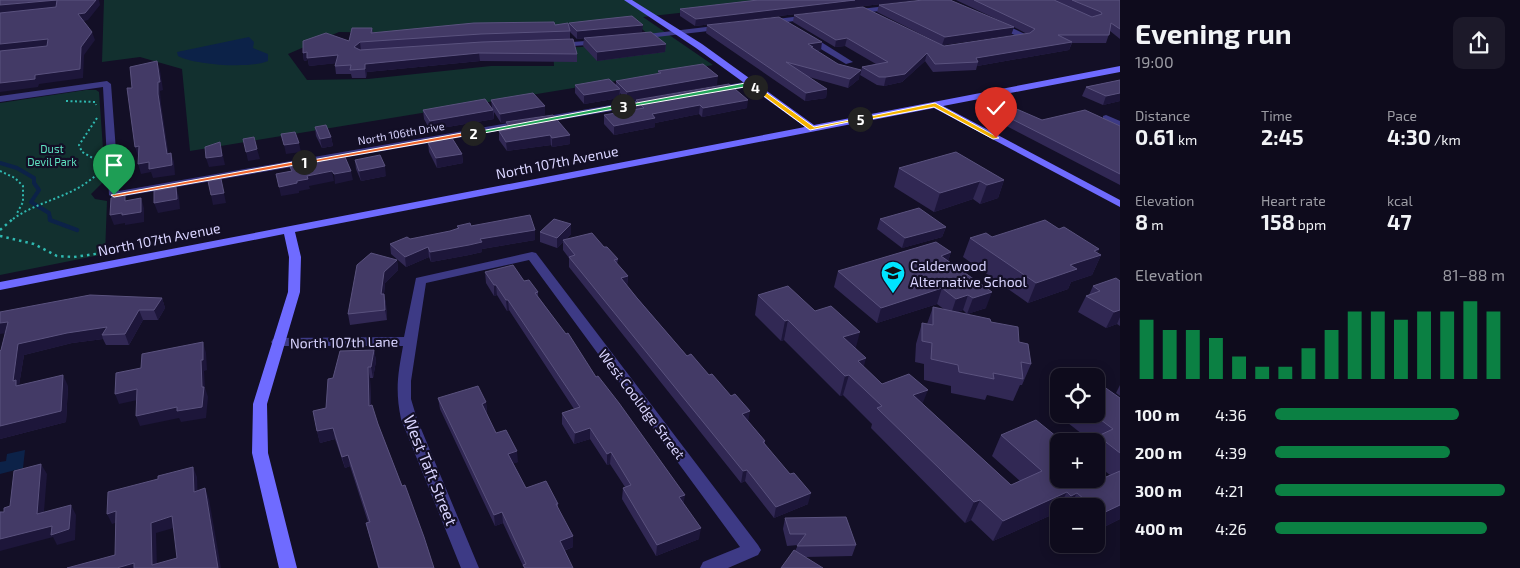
<!DOCTYPE html>
<meta charset="utf-8">
<style>
body{margin:0;font-family:"Exo 2",sans-serif;background:#1c1929;color:#f1f3f6;height:100vh;display:flex;flex-direction:column;font-size:19px;white-space:nowrap}
*{box-sizing:border-box;margin:0}
p{font-size:16px;color:#9b9ba3}
.icon{flex:none;width:28px;height:28px;fill:none;stroke:currentColor;stroke-width:2;stroke-linecap:round;stroke-linejoin:round}
.map{position:relative;flex:1;overflow:hidden}
.sheet{display:flex;flex-direction:column;background:#0e0b1c;width:400px}
.sheet>*{flex:none}
.controls{position:absolute;left:1050px;top:368px;display:grid;gap:10px}
.controls a{display:grid;place-items:center;width:55px;height:55px;border-radius:10px;background:#0e0b1c;box-shadow:0 2px 12px #0003,0 0 0 1px #2e2b3b;font-size:25px}
.pin{position:absolute;display:grid;place-items:center;width:42px;height:42px;color:#fff;margin:-51px -21px;border-radius:50% 50% 50% 0;rotate:-45deg;box-shadow:0 0 5px #0007}
.pin .icon{rotate:45deg}
.km{position:absolute;width:25px;height:25px;margin:-12px;border-radius:50%;background:#222;color:#fff;font-size:14px;line-height:25px;text-align:center}
.round{display:grid;place-items:center;flex:none;width:52px;height:52px;border-radius:10px;background:#1c1929}
.head{display:flex;align-items:center;justify-content:space-between;height:85px;padding:0 15px}
h1{font-size:28px;font-weight:700;line-height:38px}
.stats{display:grid;grid-template-columns:repeat(3,1fr);gap:8px;height:85px;padding:5px 15px}
.stats div{display:grid;align-content:center}
.stats b{font-size:21px;font-weight:700}
.stats small{font-size:14px;font-weight:400}
.stats p{font-size:14px}
.chart{height:140px;padding:10px 15px}
.chart p{display:flex;justify-content:space-between}
.chart svg{width:100%;height:90px;margin-top:5px;stroke:#0b8043;stroke-width:6}
ul{padding:0 15px;list-style:none;font-size:16px}
li{display:grid;grid-template-columns:80px 60px 1fr;align-items:center;height:38px}
li i{height:12px;border-radius:6px;background:#0b8043}
main{display:flex;flex:1;min-height:0}
.map>svg:first-child{display:block}
.green{fill:#12302f;fill-rule:evenodd}
.water{fill:#0c2248}
.lines{fill:none;stroke-linecap:round;stroke-linejoin:round}
.stream-far1{stroke:#0c2248;stroke-width:4}
.stream{stroke:#0c2248;stroke-width:4.5}
.path-far1{stroke:#2fb8b0;stroke-width:2;stroke-dasharray:2 2.5;stroke-linecap:butt}
.path{stroke:#2fb8b0;stroke-width:2.5;stroke-dasharray:2.5 4;stroke-linecap:butt}
.street{fill:#3d3a85;fill-rule:evenodd}
.secondary{fill:#6f6bff;fill-rule:evenodd}
.wall{fill:#312854}
.shaded-wall{fill:#1d163a}
.building{fill:#433a66;stroke:#5a527e;fill-rule:evenodd}
.split-1{fill:#f0652b;stroke:#fff}
.split-2{fill:#f0652b;stroke:#fff}
.split-3{fill:#22a559;stroke:#fff}
.split-4{fill:#22a559;stroke:#fff}
.split-5{fill:#f5b400;stroke:#fff}
.split-6{fill:#f5b400;stroke:#fff}
.labels{text-anchor:middle;dominant-baseline:central;stroke-width:4.5;stroke-linejoin:round;paint-order:stroke}
.far-street-label{font-size:11px;fill:#d9d4ff;stroke:#130f26}
.far-park-label{font-size:11px;fill:#5fe0c0;stroke:#130f26}
.street-label{font-size:14px;fill:#d9d4ff;stroke:#130f26}
.poi-label{font-size:14px;fill:#d9d4ff;stroke:#130f26;text-anchor:start}
.near-street-label{font-size:16px;fill:#d9d4ff;stroke:#130f26}
</style>
<main>
<div class="map">
<svg width="1120" height="568" viewBox="0 0 1120 568">
<rect width="100%" height="100%" fill="#130f26"/>
<g class="green">
<path d="M104 0H796L643 17 713 65 190 151 182 69 140 57 102 62ZM631 19 652 38 581 47 553 48 554 66H491L368 79 307 80 288 54 339 32 410 33 559 26Z"/>
<polygon points="86,90 96,90 99,92 105,177 103,182 91,194 95,199 107,201 105,254 0,275 0,103"/>
</g>
<g class="water">
<path d="M249 37 254 42 253 48 268 54V61C251 69 194 65 178 56L177 52Z"/>
<polygon points="25,450 23,468 0,474 0,462 6,461 7,454"/>
</g>
<g class="lines">
<polyline class="stream-far1" points="0,163 17,168 34,178 34,183 39,190 31,202 49,213 50,219"/>
<polyline class="stream" points="50,218 50,220 77,230"/>
<g class="path-far1">
<polyline points="66,101 95,102 96,105"/>
<polyline points="97,118 79,145 82,152 100,162"/>
<polyline points="0,171 15,178 23,186 23,202 16,215"/>
<path d="M13 219C41 199 77 197 101 170"/>
</g>
<g class="path">
<polyline points="0,230 14,218"/>
<polyline points="0,236 34,244 57,256 74,257 102,253"/>
</g>
<g class="street">
<polygon points="895,5 898,5 898,9 852,14 848,12 852,10"/>
<polygon points="810,15 814,17 813,19 768,24 764,22 768,20"/>
<polygon points="994,22 1000,22 1031,37 1024,39 994,26"/>
<polygon points="723,25 726,25 726,29 639,39 635,37 639,35"/>
<polygon points="804,35 810,35 853,62 846,64 804,39"/>
<polygon points="599,40 603,42 602,44 559,47 555,45 559,43"/>
<polygon points="107,81 111,84 119,191 651,98 655,101 651,104 114,198 109,195 103,87 0,102 0,96"/>
<polygon points="751,81 755,84 754,86 715,93 711,90 715,87"/>
<polygon points="1106,115 1120,121 1120,127 1103,120 1103,116"/>
<path d="M532 252 536 253 758 545 761 550 758 555 728 568H700L703 562 740 547 529 260 426 283 411 381V399L417 419 479 568H461L401 419C395 390 398 374 403 346H278L273 345 271 342 273 339 278 338 404 337 416 278Z"/>
</g>
<polygon class="secondary" points="624,0 632,0 702,44 814,125 1120,66 1120,72 943,106 1120,200 1120,207 934,108 295,232 301,257 300,292 267,404 268,453 297,568 279,568 252,453 253,404 288,292 289,257 284,234 0,290 0,282 805,127 696,48"/>
</g>
<g class="wall">
<polygon points="758,0 915,0 695,26 680,16 680,9"/>
<polygon points="956,0 1120,0 1120,39 1110,31 1106,43 1072,43 1069,50 977,66 976,70 933,72 925,61 902,82 884,86 877,85 860,75 862,67 876,64 845,46 835,47 793,22 794,15 944,46 1027,34 1014,27 1011,35 942,45 877,12 879,5 1013,27"/>
<polygon points="569,23 642,32 577,39 570,32 570,39 577,54 577,62 480,61 367,72 366,78 352,78 351,74 336,74 335,66 336,63 309,66 308,60 304,61 303,53 349,41 372,28 373,33 555,25 569,27"/>
<polygon points="707,25 821,50 816,51 859,79 848,88 809,77 827,89 826,98 805,101 706,33"/>
<polygon points="584,38 666,44 665,52 597,61 583,46"/>
<polygon points="658,71 717,85 627,101 620,93 619,98 584,104 575,93 575,85 616,85 616,81 658,74"/>
<polygon points="1120,80 1120,101 1103,105 1082,96 1086,87"/>
<polygon points="491,100 545,106 545,115 501,123 494,112 494,119 430,130 424,119 423,110 492,108"/>
<polygon points="636,100 747,108 702,117 699,114 655,123 655,127 614,135 604,124 604,115 636,110 635,109"/>
<polygon points="996,111 1042,120 1120,126 1120,185 993,119"/>
<polygon points="506,122 570,135 570,144 552,147 551,145 507,151 499,140 499,131 507,130"/>
<polygon points="315,127 331,137 333,146 322,148 316,136"/>
<polygon points="428,143 462,154 463,163 437,168 429,152"/>
<polygon points="355,160 386,176 361,181 356,169"/>
<polygon points="899,168 1004,180 998,198 980,204 973,199 934,212 894,187"/>
<polygon points="880,219 946,227 942,237 902,248 877,229"/>
<polygon points="571,224 571,234 565,240 604,247 618,259 617,264 628,276 627,286 687,356 748,421 765,441 765,444 808,504 774,518 745,481 741,483 569,267 569,258 563,250 563,242 557,248 540,242 540,232"/>
<polygon points="457,226 471,226 535,230 535,240 482,249 482,252 469,255 431,262 429,257 406,267 391,254 390,244 410,239 450,231 458,229"/>
<polygon points="1059,229 1099,249 1097,253 1101,255 1092,275 1071,282 1068,289 1028,303 963,257 970,238 992,237"/>
<polygon points="951,252 948,261 986,308 967,314 963,310 957,312 991,322 1019,342 1031,364 1022,385 1020,385 1013,401 987,395 985,400 951,393 951,386 924,380 924,364 915,362 916,344 922,323 927,324 933,307 945,310 937,304 877,323 834,287 838,271"/>
<polygon points="397,260 398,270 385,283 384,294 386,304 387,320 350,325 348,314"/>
<polygon points="485,272 524,281 538,292 538,296 596,377 684,504 699,539 656,556 622,499 623,488 625,487 610,464 607,465 590,439 574,444 562,424 562,413 574,409 509,310 507,311 497,295 494,296 486,283"/>
<polygon points="1120,281 1120,326 1117,324 1106,328 1078,312 1086,296 1089,295 1093,286"/>
<polygon points="758,295 856,348 864,367 882,384 923,404 1011,485 1020,481 992,456 1001,435 1106,477 1110,475 1096,464 1096,441 1091,441 1059,416 1060,414 1096,414 1120,398 1120,519 1096,531 1096,506 1059,506 1059,515 1056,513 993,541 971,520 965,523 871,428 872,424 843,395 840,396 784,340 781,341 755,315"/>
<polygon points="162,298 165,308 158,320 143,320 129,345 106,345 103,339 72,343 24,355 19,385 68,386 66,422 0,439 1,350 5,333 0,334"/>
<polygon points="374,350 376,361 373,378 370,378 371,406 434,568 378,568 366,523 368,522 350,466 345,468 335,439 320,443 317,431 326,408 333,378"/>
<polygon points="1120,385 1120,396 1116,393"/>
<polygon points="438,398 486,402 487,414 496,433 518,462 513,463 526,488 558,504 558,508 573,536 573,547 564,551 573,568 524,568 503,523 495,526 440,409"/>
<polygon points="785,518 856,545 852,556 805,557 795,551 798,545 787,546 783,529"/>
</g>
<g class="shaded-wall">
<polygon points="57,0 59,8 0,13 0,5"/>
<polygon points="96,0 99,0 100,5 88,20 81,22 78,14"/>
<polygon points="855,0 915,0 695,26 696,19"/>
<polygon points="643,25 642,32 577,39 577,31"/>
<polygon points="1014,27 1011,35 942,45 945,37"/>
<polygon points="92,32 95,40 84,55 83,78 39,84 38,87 0,92 0,83 35,75 81,47"/>
<polygon points="847,38 845,46 835,47 836,40"/>
<polygon points="48,39 51,47 0,52 0,44"/>
<polygon points="360,42 361,50 354,47"/>
<polygon points="822,42 821,50 812,51 808,44"/>
<polygon points="1072,42 1069,50 977,66 978,62 976,58"/>
<polygon points="666,44 665,52 597,61 597,52"/>
<polygon points="307,52 338,55 339,63 309,66 308,60 304,61 303,53"/>
<polygon points="479,53 480,61 367,72 366,78 365,69 365,64"/>
<polygon points="927,53 925,61 902,82 884,86 886,77"/>
<polygon points="157,61 160,70 163,90 160,91 161,103 170,163 167,154 158,94"/>
<polygon points="861,70 859,79 848,88 850,79"/>
<polygon points="718,76 717,85 627,101 627,92"/>
<polygon points="620,89 619,98 584,104 584,95"/>
<polygon points="827,89 826,98 805,101 806,93"/>
<polygon points="1120,93 1120,101 1103,105 1106,96"/>
<polygon points="748,100 747,108 702,117 703,108"/>
<polygon points="700,105 699,114 655,123 655,127 614,135 614,126 652,114"/>
<polygon points="545,106 545,115 501,123 500,114"/>
<polygon points="493,110 494,119 430,130 430,121"/>
<polygon points="550,135 551,145 507,151 506,142"/>
<polygon points="570,135 570,144 552,147 552,138"/>
<polygon points="331,137 333,146 322,148 320,139"/>
<polygon points="220,142 225,165 209,167 206,158"/>
<polygon points="299,143 301,152 286,154 284,145"/>
<polygon points="139,146 142,156 138,156 135,147"/>
<polygon points="257,149 260,159 248,161 246,152"/>
<polygon points="171,153 174,162 175,175 153,178 151,172 141,174 138,164"/>
<polygon points="462,154 463,163 437,168 436,158"/>
<polygon points="385,166 386,176 361,181 359,171"/>
<polygon points="332,171 334,181 309,186 310,189 299,191 299,193 281,196 279,187 297,181 307,176"/>
<polygon points="351,171 353,180 335,184 334,174"/>
<polygon points="221,179 226,203 213,205 211,195"/>
<polygon points="1004,180 998,198 980,204 987,185"/>
<polygon points="980,181 973,199 934,212 940,193"/>
<polygon points="176,187 179,197 180,209 158,213 154,203"/>
<polygon points="141,198 144,208 144,222 125,225 125,223 114,225 110,215 122,213"/>
<polygon points="571,224 571,234 557,248 557,238"/>
<polygon points="946,227 942,237 902,248 905,238"/>
<polygon points="535,230 535,240 482,249 482,252 469,255 431,262 430,252 480,239"/>
<polygon points="428,247 429,257 406,267 405,257"/>
<polygon points="1099,249 1096,257 1101,255 1092,275 1071,282 1068,289 1028,303 1036,283 1070,265 1094,251"/>
<polygon points="951,252 946,268 941,256"/>
<polygon points="397,260 398,270 385,283 383,305 381,294 384,272"/>
<polygon points="628,276 627,286 621,278"/>
<polygon points="494,285 496,285 497,295 494,296"/>
<polygon points="942,288 937,304 877,323 881,308"/>
<polygon points="992,292 986,308 967,314 973,298"/>
<polygon points="384,294 386,304 387,320 385,310"/>
<polygon points="968,295 963,310 951,314 956,299"/>
<polygon points="162,298 165,308 158,320 154,310"/>
<polygon points="506,300 508,300 509,310 507,311"/>
<polygon points="139,310 143,320 129,345 125,334"/>
<polygon points="1120,310 1120,317 1117,324 1106,328 1114,312"/>
<polygon points="788,320 784,340 781,341 785,321"/>
<polygon points="8,322 13,332 0,334 0,323"/>
<polygon points="107,327 102,335 103,339 72,343 24,355 18,391 13,381 18,344 67,333"/>
<polygon points="860,332 855,351 843,337"/>
<polygon points="203,342 206,353 207,370 204,371 205,388 208,397 206,418 181,422 179,418 140,426 136,416 201,360"/>
<polygon points="374,350 376,361 373,378 371,367"/>
<polygon points="866,358 861,378 858,361"/>
<polygon points="368,367 370,378 371,417 369,406"/>
<polygon points="63,375 68,386 66,422 0,439 0,426"/>
<polygon points="849,375 843,395 840,396 845,376"/>
<polygon points="137,389 142,399 119,404 115,394"/>
<polygon points="928,390 920,410 913,395"/>
<polygon points="486,402 487,414 482,415 482,404"/>
<polygon points="750,411 748,422 742,414"/>
<polygon points="333,428 335,439 320,443 317,431"/>
<polygon points="590,428 590,439 574,444 575,433"/>
<polygon points="517,451 518,462 509,465 508,454"/>
<polygon points="611,452 610,464 607,465 607,454"/>
<polygon points="348,455 350,466 345,468 342,457"/>
<polygon points="41,464 47,474 43,524 37,514"/>
<polygon points="193,467 197,477 198,502 194,492"/>
<polygon points="747,470 745,481 741,483 743,471"/>
<polygon points="205,488 209,499 221,568 218,568"/>
<polygon points="1067,492 1056,513 993,541 1003,521"/>
<polygon points="811,493 808,504 774,518 776,507"/>
<polygon points="1077,493 1070,506 1066,506 1071,496"/>
<polygon points="685,495 683,507 679,497"/>
<polygon points="980,500 971,520 965,523 974,502"/>
<polygon points="71,505 76,515 75,540 57,545 53,537 0,551 0,539"/>
<polygon points="1120,505 1120,519 1096,531 1096,522 1101,514"/>
<polygon points="116,511 121,521 112,524 107,514"/>
<polygon points="502,512 503,523 495,526 494,515"/>
<polygon points="172,516 177,527 156,533 157,568 152,565 151,523"/>
<polygon points="701,528 699,539 656,556 657,545"/>
<polygon points="573,536 573,547 560,552 560,541"/>
<polygon points="134,563 137,568 117,568"/>
</g>
<g class="building">
<polygon points="0,0 96,0 85,13 78,14 92,32 81,47 80,69 35,75 35,79 0,83 0,51 47,46 48,39 0,44 0,13 56,7 57,0 0,5"/>
<polygon points="758,0 855,0 696,19 680,9"/>
<polygon points="923,0 950,0 1014,27 945,37 879,5"/>
<polygon points="974,0 1054,0 1092,17 1102,14 1101,12 1072,0 1120,0 1120,29 1111,23 1109,35 1058,35 1072,42 976,58 978,62 935,64 927,53 905,74 886,77 879,77 862,67 888,62 847,38 836,40 794,15 863,7 944,46 1030,33 1035,29"/>
<polygon points="632,16 643,25 577,31 569,23 595,20"/>
<polygon points="779,17 822,42 808,44 813,47 811,47 838,64 861,70 850,79 786,62 827,89 806,93 707,25"/>
<polygon points="554,22 555,25 568,23 570,31 481,34 360,42 354,47 360,50 482,42 573,39 577,54 479,53 365,64 365,69 350,70 351,65 335,66 338,55 307,58 307,52 303,53 303,41 326,33 349,41 352,28 372,28 371,33 474,23"/>
<polygon points="651,32 666,44 597,52 584,38"/>
<polygon points="157,61 160,82 158,82 158,94 167,154 171,153 172,165 149,169 149,162 138,164 139,146 135,147 127,88 132,88 130,67"/>
<polygon points="703,64 718,76 627,92 616,81 661,73 658,71"/>
<polygon points="609,79 620,89 584,95 575,85"/>
<polygon points="1120,80 1120,93 1106,96 1086,87"/>
<polygon points="729,84 748,100 703,108 700,105 652,114 655,118 614,126 604,115 644,108 636,100"/>
<polygon points="533,93 545,106 500,114 491,100"/>
<polygon points="485,99 493,110 430,121 423,110"/>
<polygon points="1012,107 1042,120 1085,110 1120,126 1120,174 996,111"/>
<polygon points="553,115 570,135 552,138 550,135 506,142 499,131 511,129 506,122"/>
<polygon points="326,125 331,137 320,139 315,127"/>
<polygon points="295,132 299,143 284,145 281,134"/>
<polygon points="254,137 257,149 246,152 243,139"/>
<polygon points="452,138 462,154 436,158 428,143"/>
<polygon points="220,142 222,156 206,158 205,147"/>
<polygon points="956,152 1004,180 987,185 980,181 940,193 899,168"/>
<polygon points="380,155 385,166 359,171 355,160"/>
<polygon points="345,157 351,171 334,174 332,171 307,176 308,179 297,181 297,183 279,187 276,174 292,171 290,167"/>
<polygon points="221,179 224,193 211,195 208,181"/>
<polygon points="176,187 177,199 154,203 154,191"/>
<polygon points="125,195 125,201 141,198 141,212 122,215 122,213 110,215 111,198"/>
<polygon points="919,208 946,227 905,238 880,219"/>
<polygon points="530,215 535,230 480,239 482,242 469,245 430,252 428,247 405,257 390,244 407,237 410,239 450,231 459,228 457,226 470,223 471,226"/>
<polygon points="554,219 571,224 557,238 540,232"/>
<polygon points="1045,220 1059,229 1064,227 1099,249 1094,251 1101,255 1070,265 1077,269 1036,283 970,238 986,233 992,237"/>
<polygon points="592,233 604,247 607,247 618,259 614,260 628,276 621,278 637,298 687,356 691,354 709,375 712,374 731,396 735,394 750,411 742,414 765,441 763,442 790,474 794,473 811,493 776,507 747,470 743,471 569,257 575,255 563,240"/>
<polygon points="936,242 951,252 941,256 992,292 973,298 968,295 956,299 942,288 881,308 838,271"/>
<polygon points="371,253 397,260 384,272 381,294 384,294 385,310 348,314 357,265"/>
<polygon points="513,265 524,281 529,280 538,292 535,293 566,334 568,333 596,377 598,376 619,403 677,484 685,495 679,497 701,528 657,545 623,488 631,485 611,452 607,454 590,428 575,433 562,413 580,407 508,300 506,300 496,285 494,285 485,272"/>
<polygon points="1116,278 1120,281 1120,310 1114,312 1086,296 1100,291 1093,286"/>
<polygon points="788,286 815,311 831,306 860,332 843,337 866,358 858,361 882,384 909,374 928,390 913,395 1011,485 1042,471 1001,435 1036,420 1062,441 1059,441 1059,479 1096,479 1096,469 1106,477 1120,471 1120,505 1101,514 1096,510 1096,506 1092,506 1077,493 1071,496 1067,492 1003,521 980,500 974,502 877,408 882,406 849,375 845,376 788,320 785,321 758,295"/>
<polygon points="90,295 162,298 154,310 139,310 125,334 102,335 107,327 67,333 18,344 13,381 16,380 16,386 63,375 61,411 0,426 0,351 1,350 8,322 0,323 0,312"/>
<polygon points="933,307 990,319 991,322 1018,327 1019,342 1028,344 1031,364 1021,362 1023,379 993,373 994,379 959,372 958,365 931,359 932,343 922,341 922,323 933,325"/>
<polygon points="203,342 203,360 201,360 202,387 204,387 202,407 177,411 177,407 136,416 137,389 115,394 116,373 141,368 142,354"/>
<polygon points="374,350 371,367 368,367 369,406 372,405 378,424 402,486 405,485 424,537 434,568 379,568 366,523 370,522 348,455 342,457 333,428 317,431 313,411 326,408 328,379 333,378 340,351"/>
<polygon points="1100,384 1120,398 1120,453 1098,436 1113,429 1093,414 1096,414 1096,385"/>
<polygon points="478,386 486,402 482,404 496,433 506,430 517,451 508,454 526,488 546,481 558,504 556,504 573,536 560,541 573,568 525,568 523,565 526,564 502,512 494,515 438,398"/>
<polygon points="41,464 37,514 71,505 69,529 51,535 52,526 0,539 0,512 4,512 4,508 10,506 14,471"/>
<path d="M193 467 194 492 205 488 218 568H134V563L117 568H67L115 555 116 511 107 514 108 492 158 479V476ZM172 516 177 558 152 565 151 523Z"/>
<polygon points="846,517 856,545 797,546 806,534 790,534 785,518"/>
<polygon points="794,550 823,568 781,568"/>
</g>
<polygon class="split-1" points="304,160 306,161 306,163 114,197 111,195"/>
<polygon class="split-2" points="473,131 475,134 304,164 301,162"/>
<polygon class="split-3" points="623,104 625,107 473,135 470,133"/>
<polygon class="split-4" points="751,82 757,86 757,88 750,86 623,108 620,106"/>
<polygon class="split-5" points="753,86 757,86 814,127 860,118 863,119 810,130 753,88"/>
<polygon class="split-6" points="935,103 999,138 993,139 934,107 860,121 857,119"/>
<defs>
<symbol id="school-pin" viewBox="-11 -11 22 30"><path d="M0 17L-7.5 6A9.5 9.5 0 1 1 7.5 6Z" fill="#00e5ff" stroke="#130f26"/><path d="M0-5L7-2L0 1L-7-2ZM-4 1L0 2.5L4 1V4Q0 6-4 4Z" fill="#111"/></symbol>
</defs>
<g fill-rule="evenodd">
<use href="#school-pin" x="879" y="259" width="28" height="38"/>
</g>
<g class="labels">
<g class="far-street-label">
<text transform="translate(401 133) rotate(-10)">North 106th Drive</text>
</g>
<g class="far-park-label">
<text x="52" y="148">Dust<tspan x="52" dy="13">Devil Park</tspan></text>
</g>
<g class="street-label">
<text transform="translate(557 162) rotate(-11)">North 107th Avenue</text>
<text transform="translate(159 239) rotate(-11)">North 107th Avenue</text>
<text transform="translate(344 342) rotate(-1)">North 107th Lane</text>
<text transform="translate(642 404) rotate(53)">West Coolidge Street</text>
</g>
<g class="poi-label">
<text x="910" y="265">Calderwood<tspan x="910" dy="16">Alternative School</tspan></text>
</g>
<g class="near-street-label">
<text transform="translate(431 470) rotate(68)">West Taft Street</text>
</g>
</g>
</svg>
<div class="controls">
<a><svg class="icon" aria-label="locate" viewBox="0 0 24 24"><circle cx="12" cy="12" r="6"/><path d="M12 2v4M12 18v4M2 12h4M18 12h4"/></svg></a>
<a>+</a>
<a>−</a>
</div>
<div class="pin" style="left:114px;top:195px;background:#1e9e55"><svg class="icon" aria-label="arrive" viewBox="0 0 24 24"><path d="M6 21V4h12l-3 4 3 4H6"/></svg></div>
<div class="pin" style="left:996px;top:138px;background:#d93025"><svg class="icon" aria-label="check" viewBox="0 0 24 24"><path d="M5 12l5 5 9-10"/></svg></div>
<b class="km" style="left:304px;top:162px">1</b>
<b class="km" style="left:473px;top:133px">2</b>
<b class="km" style="left:623px;top:106px">3</b>
<b class="km" style="left:755px;top:87px">4</b>
<b class="km" style="left:860px;top:119px">5</b>
</div>
<section class="sheet">
<div class="head"><div><h1>Evening run</h1><p>19:00</p></div><a class="round"><svg class="icon" aria-label="share" viewBox="0 0 24 24"><path d="M12 15V3M7 8l5-5 5 5M5 13v7h14v-7"/></svg></a></div>
<div class="stats">
<div><p>Distance</p><b>0.61<small> km</small></b></div>
<div><p>Time</p><b>2:45</b></div>
<div><p>Pace</p><b>4:30<small> /km</small></b></div>
</div>
<div class="stats">
<div><p>Elevation</p><b>8<small> m</small></b></div>
<div><p>Heart rate</p><b>158<small> bpm</small></b></div>
<div><p>kcal</p><b>47</b></div>
</div>
<div class="chart"><p><span>Elevation</span>81–88 m</p>
<svg viewBox="0 0 160 44" preserveAspectRatio="none"><path d="M5 44V15M15 44V20M25 44V20M35 44V24M45 44V33M55 44V38M65 44V38M75 44V29M85 44V20M95 44V11M105 44V11M115 44V15M125 44V11M135 44V11M145 44V6M155 44V11"/></svg>
</div>
<ul>
<li><b>100 m</b>4:36<i style="width:80%"></i></li>
<li><b>200 m</b>4:39<i style="width:76%"></i></li>
<li><b>300 m</b>4:21<i style="width:100%"></i></li>
<li><b>400 m</b>4:26<i style="width:92%"></i></li>
</ul>
</section>
</main>
